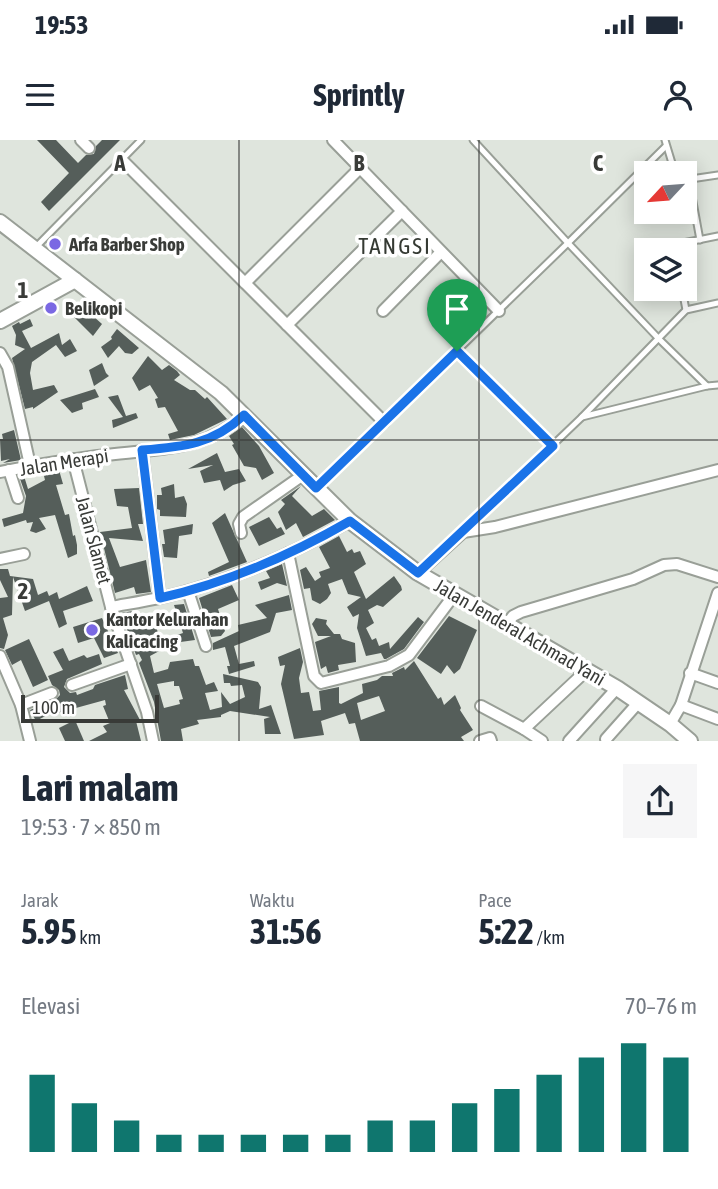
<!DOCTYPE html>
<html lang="id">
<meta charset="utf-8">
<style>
body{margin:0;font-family:"Asap Condensed",sans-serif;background:#f6f6f7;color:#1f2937;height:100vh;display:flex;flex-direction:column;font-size:26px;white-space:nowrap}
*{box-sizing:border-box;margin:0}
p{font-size:23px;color:#747a83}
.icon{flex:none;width:38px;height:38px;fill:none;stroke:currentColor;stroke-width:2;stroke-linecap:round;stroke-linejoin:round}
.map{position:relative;height:601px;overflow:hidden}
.sheet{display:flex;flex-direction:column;background:#fff;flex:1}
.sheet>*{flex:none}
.needle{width:46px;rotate:244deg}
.fabs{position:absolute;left:634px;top:21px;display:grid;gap:14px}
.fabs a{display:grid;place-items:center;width:63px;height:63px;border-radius:0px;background:#fff;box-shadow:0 4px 18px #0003;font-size:35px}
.scale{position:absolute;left:21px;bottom:18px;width:138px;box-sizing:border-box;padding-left:7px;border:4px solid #393b38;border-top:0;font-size:19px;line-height:24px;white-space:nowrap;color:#393b38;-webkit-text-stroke:5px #fff;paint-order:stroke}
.pin{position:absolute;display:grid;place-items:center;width:60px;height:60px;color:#fff;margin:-72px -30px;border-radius:50% 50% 50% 0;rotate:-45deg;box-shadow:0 0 7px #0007}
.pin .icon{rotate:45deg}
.round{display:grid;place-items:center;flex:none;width:74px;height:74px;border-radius:0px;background:#f6f6f7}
.summary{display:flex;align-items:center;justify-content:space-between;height:119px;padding:0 21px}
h1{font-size:38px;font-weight:700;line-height:52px}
.stats{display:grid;grid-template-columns:repeat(3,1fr);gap:10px;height:119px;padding:7px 21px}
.stats div{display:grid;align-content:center}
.stats b{font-size:35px;font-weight:700}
.stats small{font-size:19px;font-weight:400}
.stats p{font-size:19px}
.chart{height:196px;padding:14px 21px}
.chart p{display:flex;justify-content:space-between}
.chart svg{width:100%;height:126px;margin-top:7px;stroke:#0f766e;stroke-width:6}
.status{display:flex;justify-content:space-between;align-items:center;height:49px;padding:0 35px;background:#fff;direction:ltr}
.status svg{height:19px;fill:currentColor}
header{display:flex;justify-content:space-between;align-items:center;height:91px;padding:0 21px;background:#fff;font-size:32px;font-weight:700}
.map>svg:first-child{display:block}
.building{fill:#555e5a;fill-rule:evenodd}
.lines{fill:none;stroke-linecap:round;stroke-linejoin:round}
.service-casing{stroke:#999f97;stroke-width:9}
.minor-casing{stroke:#999f97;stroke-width:14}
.secondary-casing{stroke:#999f97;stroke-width:18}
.service{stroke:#fff;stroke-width:5}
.minor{stroke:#fff;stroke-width:10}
.secondary{stroke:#fff;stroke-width:14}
.route-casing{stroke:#fff;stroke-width:14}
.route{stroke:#1a73e8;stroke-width:9}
.grid{fill:none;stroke:#393b38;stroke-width:2;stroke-opacity:0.55}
.poi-dot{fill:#7a68e3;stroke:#fff;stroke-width:2.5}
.labels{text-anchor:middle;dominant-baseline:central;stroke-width:7;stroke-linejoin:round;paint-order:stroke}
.poi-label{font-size:19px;font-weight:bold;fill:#393b38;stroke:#fff;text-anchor:start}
.street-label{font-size:19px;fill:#393b38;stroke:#fff}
.quarter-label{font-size:23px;letter-spacing:2px;fill:#353a33;stroke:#fff}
.grid-label{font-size:23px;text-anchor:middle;font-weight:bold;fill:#393b38;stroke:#fff;stroke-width:7;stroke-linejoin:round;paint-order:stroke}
</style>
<div class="status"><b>19:53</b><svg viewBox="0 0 49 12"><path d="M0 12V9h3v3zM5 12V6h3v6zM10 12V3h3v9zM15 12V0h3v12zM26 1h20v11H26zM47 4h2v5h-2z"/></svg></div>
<header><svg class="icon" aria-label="menu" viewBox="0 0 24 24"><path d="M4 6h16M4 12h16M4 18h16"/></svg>Sprintly<svg class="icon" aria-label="person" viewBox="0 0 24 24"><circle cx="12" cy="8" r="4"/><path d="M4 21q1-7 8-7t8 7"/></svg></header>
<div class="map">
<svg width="718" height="601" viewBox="0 0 718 601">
<rect width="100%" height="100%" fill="#dfe5dd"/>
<g class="building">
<polygon points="37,0 56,0 78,23 86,15 94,14 96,6 102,0 120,0 49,71 41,62 69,33"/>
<polygon points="80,165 92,178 93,176 102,184 93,196 71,174"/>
<polygon points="30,179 33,186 22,191 31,208 59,193 62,205 70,199 77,211 65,217 56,205 32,222 30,233 33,250 54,245 58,252 33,269 33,267 25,269 12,218 25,209 15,205 16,195 12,186 19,182 20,184"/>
<polygon points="117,189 139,208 132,214 125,213 119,206 108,218 101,207 112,199 111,197"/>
<polygon points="148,216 162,230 169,225 177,231 180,235 174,240 190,250 195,250 205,259 207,257 227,279 194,295 170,300 168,294 178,291 165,267 158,268 155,259 158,258 150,245 139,251 132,238"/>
<polygon points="102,223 106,233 109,236 94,246 89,230"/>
<polygon points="95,249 99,257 82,263 83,269 72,273 60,260"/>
<polygon points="118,255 126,276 136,273 138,278 113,288 112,280 123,277 108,257"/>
<polygon points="242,287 259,306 274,333 262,340 256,328 244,326 232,305 234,304 229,296"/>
<polygon points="14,290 21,320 3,323 10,319 1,321 0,299 3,299 2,294"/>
<polygon points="217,313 225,332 239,329 246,341 233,345 224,351 220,340 204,343 200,331 213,325 188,329"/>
<polygon points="59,330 63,344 56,345 65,375 69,374 73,396 75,395 77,405 77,414 68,418 55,375 39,378 46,389 36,393 30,391 33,382 27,383 26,380 4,387 2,379 23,373 26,356 19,336 24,336 28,349 45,340 43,332"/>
<polygon points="174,344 175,358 184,356 187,364 186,377 160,376 160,370 157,369 157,355 162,355 161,348"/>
<polygon points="301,346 292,356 312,376 324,369 335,380 303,397 296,383 286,390 278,372 285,364 281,360"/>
<polygon points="139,348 143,384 138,384 143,401 109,398 120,427 146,420 151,452 136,454 134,447 115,453 100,392 132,388 128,367 117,366 114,349"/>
<polygon points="225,373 247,422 209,436 208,432 229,422 212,383"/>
<polygon points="269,377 277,389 281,387 285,394 259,406 249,387"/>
<polygon points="193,384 192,394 179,396 177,418 164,417 162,404 165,404 163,390"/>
<polygon points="339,396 347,412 352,409 354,413 360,411 366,424 354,432 366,459 394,436 401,446 402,450 383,467 377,465 368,470 374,483 366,488 372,500 376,498 379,506 389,502 390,509 418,477 424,482 404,509 386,519 384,519 381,513 366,516 357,488 359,474 353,477 347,467 361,457 348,454 342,439 328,444 331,453 327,459 320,464 312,460 310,448 304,449 300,430 306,427 315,441 321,437 319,432 330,428 319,407"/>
<polygon points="282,424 287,446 277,443 261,450 258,442 270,438 266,431"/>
<polygon points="0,429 8,429 10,436 33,439 38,455 47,451 49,456 57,452 59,459 87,446 93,461 63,471 67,484 59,488 49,461 25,471 13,437 12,475 3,478 8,495 4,509 0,508 0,458 8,457 0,440"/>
<polygon points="232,445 239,460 218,469 225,491 221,496 211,497 199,458"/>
<polygon points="289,455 292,470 276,473 270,492 234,506 239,524 254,521 255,526 229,534 227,526 230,526 225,507 213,510 213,503 239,491 238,485 267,478 255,465"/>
<path d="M184 464 195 500 166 504 163 509 150 516 154 533 168 529 170 522 193 519 195 526H199L206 545 214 542 218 551 205 553 210 570 222 567 221 552 230 564 245 557 242 545 231 546 230 543H224L223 534 258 542 261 547 259 569 271 565 281 594H265L264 579 270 577 230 571 221 575V577L197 580 199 584 181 589 183 601H161L154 562 139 523 142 520 139 514 136 515 121 473 133 471 136 479 153 474 160 501 183 493 174 465ZM174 541V546H179L183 559 179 560 180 564 164 568 157 544Z"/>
<polygon points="449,476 477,490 460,529 454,534 447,525 441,534 417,518"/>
<polygon points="102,478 118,513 104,518 94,498 78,503 73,487"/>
<polygon points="316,478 327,480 326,484 334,494 340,494 342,499 355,503 356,522 338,525 339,530 328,533 326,526 321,529 315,502 331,496 318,496 312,484"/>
<polygon points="29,499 48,540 33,547 21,520 12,525 5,510"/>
<polygon points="63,508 69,521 84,515 87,518 99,514 102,524 67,539 64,547 70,553 76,552 77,555 93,549 95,545 125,535 128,549 124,550 140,580 136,581 141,601 89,601 107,592 103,586 110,583 103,566 106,565 105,560 54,574 53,572 36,581 30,570 55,560 60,555 59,550 52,545 48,536 63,530 53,512"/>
<path d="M300 508 303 522 299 538 301 553 309 552 313 571 321 570 319 551 339 547V563L341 564 363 553 362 544 377 540 382 536H393L392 533 404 527 405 530 414 521 438 559 441 557 444 565 455 555 461 568 460 570 473 590 461 597 464 601H360L355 583 349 584 345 573 321 581 324 595 294 599 281 544 285 525 280 526 278 517ZM379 556 385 571 361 580 357 563Z"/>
<polygon points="75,580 84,601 65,601 59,588"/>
</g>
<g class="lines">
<defs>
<g id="service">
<polyline points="473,0 568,103 666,6"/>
<polyline points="665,0 675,33"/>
<polyline points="684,40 718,35"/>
<polyline points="689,40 700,100"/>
<polyline points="36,107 141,0"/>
<polyline points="674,110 678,104 718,96"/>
<polyline points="682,149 686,170"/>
<polyline points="457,211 553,306"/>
<polyline points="582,277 686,170 718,163"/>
<polyline points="318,346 568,103 660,200 707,246 718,245"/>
<polyline points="465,389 582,277 707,246"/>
</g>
<g id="minor">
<polyline points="81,0 89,8"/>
<polyline points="333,0 499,171"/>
<polyline points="121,19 384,282"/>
<polyline points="245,143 360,28"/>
<polyline points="383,171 441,112"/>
<polyline points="287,185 402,71"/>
<polyline points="0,213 8,227 30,325"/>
<polyline points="142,310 160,458"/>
<polyline points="73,319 111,467 147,572 153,601"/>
<polyline points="9,330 18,358"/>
<path d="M0 332C36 325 71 319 107 315 159 308 203 312 245 275"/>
<polyline points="241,393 239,384 243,377 303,335"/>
<polyline points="288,413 314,536 321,543 389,526 409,515 454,455"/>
<polyline points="0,419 24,414"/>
<polyline points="418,433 463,392 495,387 718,330"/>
<polyline points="188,451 206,506"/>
<path d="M111 467C138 462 165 458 191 450 246 434 300 410 350 381"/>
<polyline points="507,484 513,476 521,472 633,439 664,425 677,424 718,437"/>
<polyline points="0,516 21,565 30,601"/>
<polyline points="690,533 718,543"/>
<polyline points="72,545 131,524"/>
<polyline points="21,565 52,553"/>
<polyline points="681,565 718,579"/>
<polyline points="481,566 524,589 587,530"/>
<polyline points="670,584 681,565 718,453"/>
<polyline points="524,589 542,601"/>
<polyline points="606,599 638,563"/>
<polyline points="480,601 490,598 491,601"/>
<polyline points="569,601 617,548"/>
</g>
<g id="secondary">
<polyline points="0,82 221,253 350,381 418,433 617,548 670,584 690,601"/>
<polyline points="0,181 75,140"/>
</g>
</defs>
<use href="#service" class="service-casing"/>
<use href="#minor" class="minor-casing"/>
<use href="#secondary" class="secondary-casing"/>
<use href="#service" class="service"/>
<use href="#minor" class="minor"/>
<use href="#secondary" class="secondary"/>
</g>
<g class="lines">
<defs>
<path id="route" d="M457 211 553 306 418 433 350 381C291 415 227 443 160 458L142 310C184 307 213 304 244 275L316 348Z"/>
</defs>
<use href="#route" class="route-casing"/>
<use href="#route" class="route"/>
</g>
<path class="grid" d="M239 0V601M479 0V601M0 300H718"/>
<g class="poi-dot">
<circle cx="55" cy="104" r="7"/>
<circle cx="51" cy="168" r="7"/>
<circle cx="92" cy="490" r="7"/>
</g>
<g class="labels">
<g class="poi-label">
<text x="69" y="104">Arfa Barber Shop</text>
<text x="65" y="168">Belikopi</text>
<text x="106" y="479">Kantor Kelurahan<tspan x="106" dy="22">Kalicacing</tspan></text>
</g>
<g class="street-label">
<text transform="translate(64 322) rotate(-9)">Jalan Merapi</text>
<text transform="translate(94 400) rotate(75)">Jalan Slamet</text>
<text transform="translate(520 492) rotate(30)">Jalan Jenderal Achmad Yani</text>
</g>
<g class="quarter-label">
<text x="395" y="106">TANGSI</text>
</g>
</g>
<g class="grid-label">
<text x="120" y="31">A</text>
<text x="359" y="31">B</text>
<text x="598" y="31">C</text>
<text x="23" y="158">1</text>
<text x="23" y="459">2</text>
</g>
</svg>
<div class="fabs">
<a><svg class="needle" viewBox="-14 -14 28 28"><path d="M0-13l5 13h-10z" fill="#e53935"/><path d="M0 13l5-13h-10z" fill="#747a83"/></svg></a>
<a><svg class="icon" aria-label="layers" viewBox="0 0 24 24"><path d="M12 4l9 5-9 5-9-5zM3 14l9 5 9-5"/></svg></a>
</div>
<div class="scale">100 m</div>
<div class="pin" style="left:457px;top:211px;background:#1e9e55"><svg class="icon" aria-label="arrive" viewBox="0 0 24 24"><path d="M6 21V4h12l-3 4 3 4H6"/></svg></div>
</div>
<section class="sheet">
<div class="summary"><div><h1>Lari malam</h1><p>19:53 · 7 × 850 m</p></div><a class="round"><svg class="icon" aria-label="share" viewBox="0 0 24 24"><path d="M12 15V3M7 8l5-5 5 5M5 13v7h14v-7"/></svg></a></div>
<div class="stats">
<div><p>Jarak</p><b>5.95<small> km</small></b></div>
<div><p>Waktu</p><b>31:56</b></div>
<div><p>Pace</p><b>5:22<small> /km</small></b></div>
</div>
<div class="chart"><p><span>Elevasi</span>70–76 m</p>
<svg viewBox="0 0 160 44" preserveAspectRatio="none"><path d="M5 44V17M15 44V27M25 44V33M35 44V38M45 44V38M55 44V38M65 44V38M75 44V38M85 44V33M95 44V33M105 44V27M115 44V22M125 44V17M135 44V11M145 44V6M155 44V11"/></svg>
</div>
</section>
